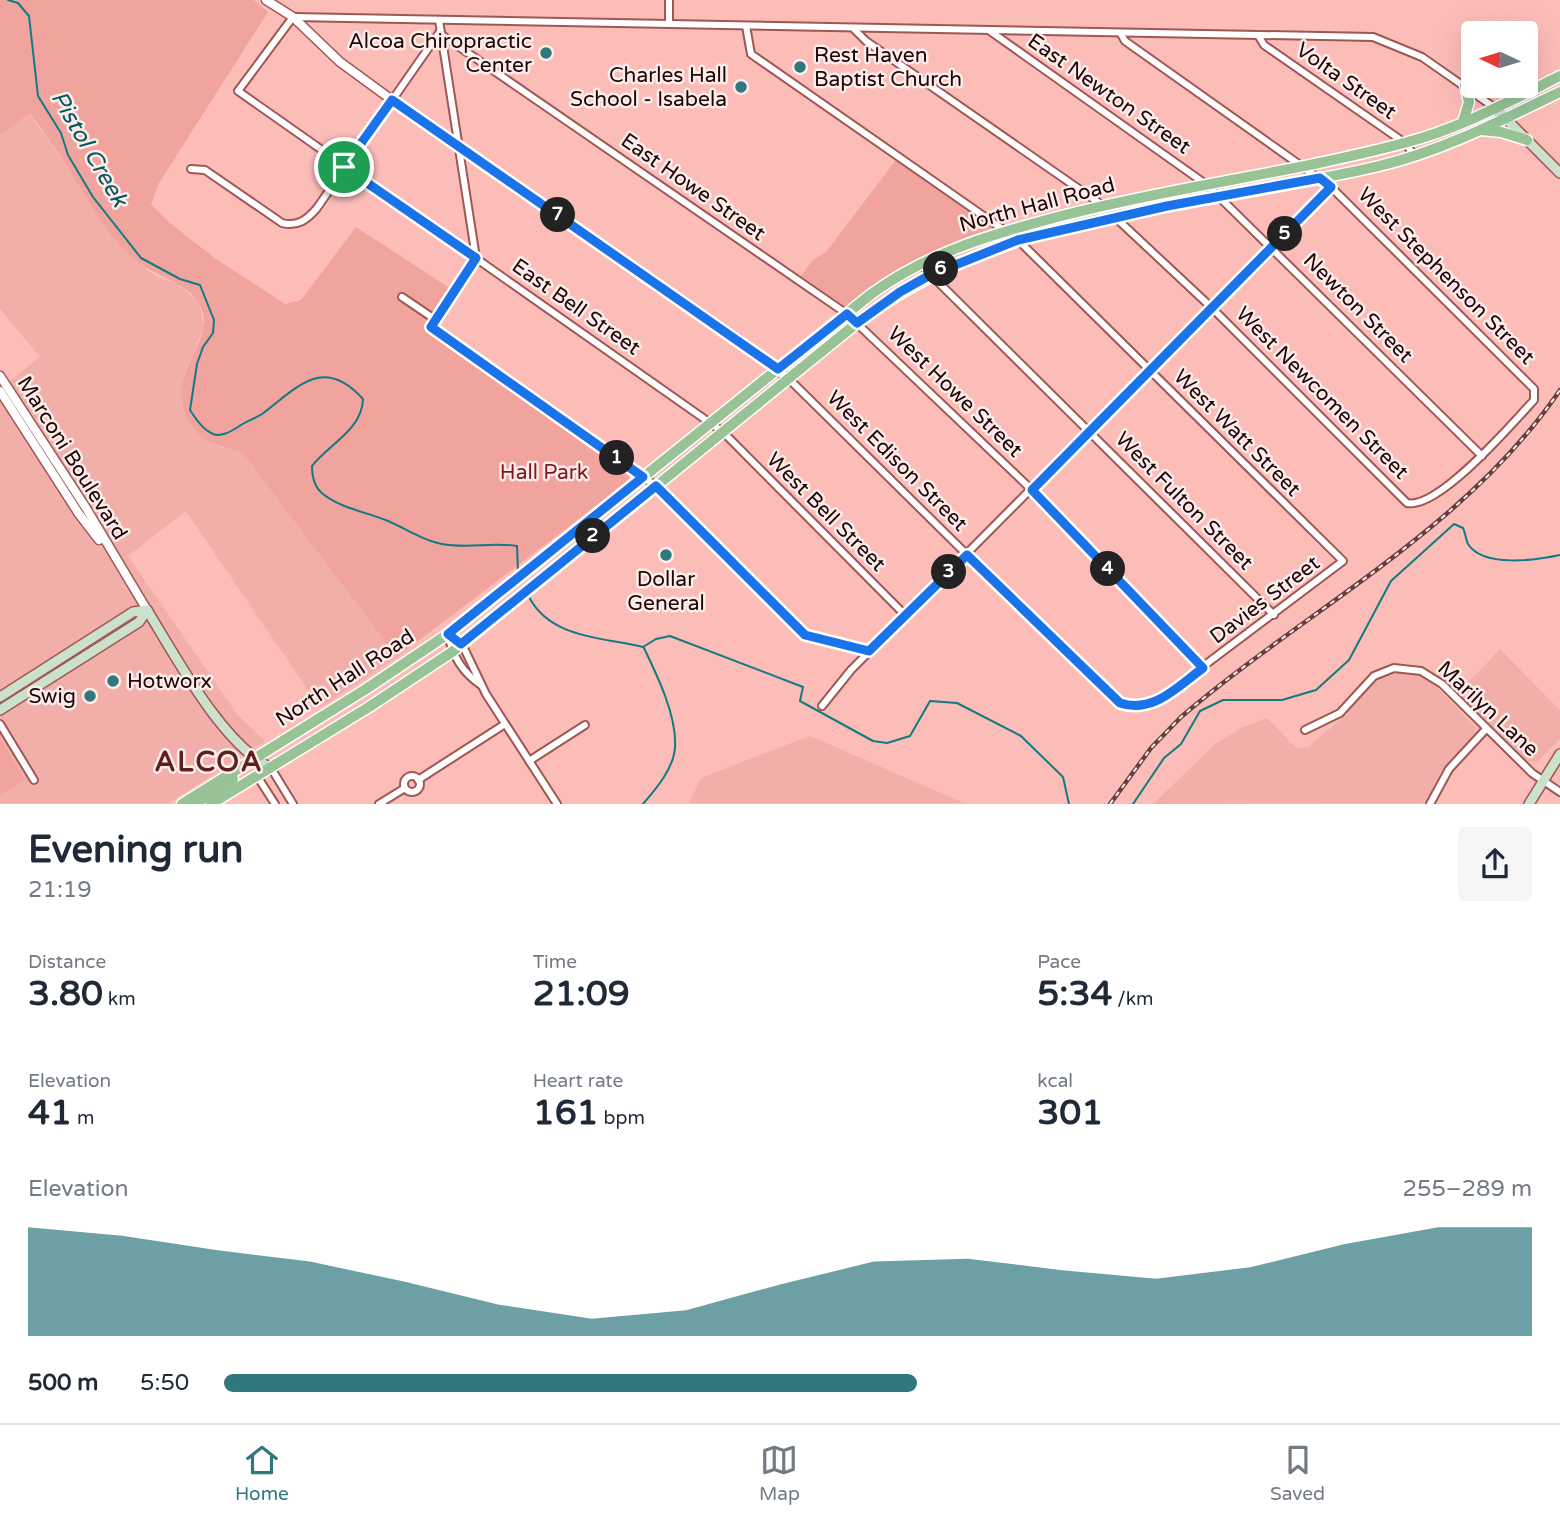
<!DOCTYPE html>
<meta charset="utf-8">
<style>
body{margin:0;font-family:"Varela Round",sans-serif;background:#f6f6f7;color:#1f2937;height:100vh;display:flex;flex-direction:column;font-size:26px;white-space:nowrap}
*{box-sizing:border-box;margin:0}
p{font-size:23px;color:#747a83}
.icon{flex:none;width:38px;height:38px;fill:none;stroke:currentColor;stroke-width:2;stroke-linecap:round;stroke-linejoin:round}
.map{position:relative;height:804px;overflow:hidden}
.side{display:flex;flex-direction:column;background:#fff;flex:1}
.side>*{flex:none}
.needle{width:46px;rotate:274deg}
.buttons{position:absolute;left:1461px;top:21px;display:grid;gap:14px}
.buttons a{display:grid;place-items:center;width:77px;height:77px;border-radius:7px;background:#fff;box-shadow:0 7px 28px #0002;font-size:35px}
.pin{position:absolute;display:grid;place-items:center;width:60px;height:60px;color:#fff;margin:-30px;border:4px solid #fff;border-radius:50%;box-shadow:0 2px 7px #0007}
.km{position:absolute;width:35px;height:35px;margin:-18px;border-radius:50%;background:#222;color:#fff;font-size:19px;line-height:35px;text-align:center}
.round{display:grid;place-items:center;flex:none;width:74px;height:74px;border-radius:7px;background:#f6f6f7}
.head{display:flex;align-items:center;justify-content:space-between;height:119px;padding:0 28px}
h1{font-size:38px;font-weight:700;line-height:52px}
.stats{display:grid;grid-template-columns:repeat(3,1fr);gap:10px;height:119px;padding:7px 28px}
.stats div{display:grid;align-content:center}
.stats b{font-size:35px;font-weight:700}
.stats small{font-size:19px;font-weight:400}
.stats p{font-size:19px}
.chart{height:196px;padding:14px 28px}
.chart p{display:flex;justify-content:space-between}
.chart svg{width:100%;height:126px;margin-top:7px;fill:#2f787e;opacity:.7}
ul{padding:0 28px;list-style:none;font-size:23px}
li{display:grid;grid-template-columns:112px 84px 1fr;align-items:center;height:52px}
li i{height:18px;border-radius:9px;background:#2f787e}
.tab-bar{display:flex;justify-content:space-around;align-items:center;height:98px;border-top:2px solid #e0e1e3;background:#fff;font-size:19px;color:#747a83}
.tab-bar a{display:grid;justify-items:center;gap:4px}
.tab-bar .on{color:#2f787e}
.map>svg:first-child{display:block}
.built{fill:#f2afaa}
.green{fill:#f1a39e}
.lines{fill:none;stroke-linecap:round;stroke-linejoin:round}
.stream{stroke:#117a83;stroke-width:2}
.minor-casing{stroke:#9d5855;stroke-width:10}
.tertiary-casing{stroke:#9d5855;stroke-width:11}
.secondary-casing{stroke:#9d5855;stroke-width:12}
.primary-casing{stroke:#fff;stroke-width:13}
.minor{stroke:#fff;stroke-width:6}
.tertiary{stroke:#fff;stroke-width:8}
.secondary{stroke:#cbe1cb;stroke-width:9}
.primary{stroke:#97c397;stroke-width:10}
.rail-casing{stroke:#653f3f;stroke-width:4.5}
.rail{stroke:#fcecea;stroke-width:2;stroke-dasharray:5;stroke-linecap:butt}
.route-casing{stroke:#fff;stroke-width:14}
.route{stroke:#1a73e8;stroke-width:9}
.poi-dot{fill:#2f787e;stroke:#fcecea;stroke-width:2.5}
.labels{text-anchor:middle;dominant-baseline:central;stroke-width:5;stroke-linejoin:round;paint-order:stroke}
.poi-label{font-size:21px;fill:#1d0405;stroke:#fcecea;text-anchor:end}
.street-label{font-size:21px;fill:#1d0405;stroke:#fcecea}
.park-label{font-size:21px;fill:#80171e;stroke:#fcecea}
.water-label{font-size:23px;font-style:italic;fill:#02565c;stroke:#fcecea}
.district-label{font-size:28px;font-weight:bold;letter-spacing:2px;fill:#5d1f1f;stroke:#fcecea}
</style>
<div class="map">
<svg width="1560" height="804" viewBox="0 0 1560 804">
<rect width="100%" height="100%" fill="#fcbdb9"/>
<g class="built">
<polygon points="29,113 131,257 156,276 177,284 199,302 204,327 184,374 181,402 194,430 220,447 241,451 397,657 320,708 186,511 128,556 237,714 265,741 169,803 0,803 0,389 40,357 0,309 0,135"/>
<polygon points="1500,649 1560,710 1560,739 1537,762 1526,761 1458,693"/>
<polygon points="1399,672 1422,676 1432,682 1475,727 1475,735 1441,771 1425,803 1153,804 1215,744 1243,727 1267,718 1296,748 1308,747 1346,715 1373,682"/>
<polygon points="809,736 815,738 964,803 689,803 701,778"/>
</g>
<g class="green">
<path d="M0 0H254L268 12 159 183 151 204 170 223 216 259 285 304 301 300 356 227 451 289 426 329 626 468 629 472V481L397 657 241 451C219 447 199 441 188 420 163 370 219 342 200 305 187 281 150 275 131 257 104 232 86 195 66 165 55 147 42 130 30 113L0 135Z"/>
<polygon points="896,160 992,228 910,263 846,307 801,276 812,261 826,252"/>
<polygon points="0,739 25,779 0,795"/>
</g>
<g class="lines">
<g class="stream">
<path d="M8 0 18 3 29 16 38 96 61 133 68 155 93 197 141 258 180 279 200 285 214 320 213 333 203 347 197 364 190 410C196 419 202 429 213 434 221 437 230 432 238 427 245 422 254 419 262 414 298 387 323 355 363 399 362 430 329 444 312 466 312 477 314 487 323 494 342 509 367 512 388 521 405 528 423 541 442 544 467 549 491 542 517 546L518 572"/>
<path d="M529 597C551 639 603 637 643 647L656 639 670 636 803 687 800 701 873 741 887 743 910 736 930 701 957 703 1021 736 1063 777 1069 804"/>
<path d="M643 804C656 789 674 768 675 747 677 716 657 675 644 648"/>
<path d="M1133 804 1164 758 1181 744 1200 711 1223 700H1282L1316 690 1349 660 1391 581 1454 524 1463 528C1465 532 1466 540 1468 544 1483 568 1537 560 1560 555"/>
</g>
<defs>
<g id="minor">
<polyline points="439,20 476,258 431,327 656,486 805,635 869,651"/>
<polyline points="669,23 669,0"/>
<path d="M746 26 751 54 1018 240 1343 561 1153 704C1131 709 1121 704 1103 689L789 379"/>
<path d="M854 29 866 41 1102 205 1211 307 1407 503C1438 510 1513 423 1534 400V389L1331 187 1125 41 1121 34"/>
<polyline points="990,31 1207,185 1482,456"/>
<polyline points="1258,35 1264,45 1405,143 1414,155"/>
<path d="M191 169 205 170 282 223C297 227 307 220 317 208L439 33 847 314 1032 490 1203 668"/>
<polyline points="920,264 1274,615"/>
<polyline points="402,297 436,320"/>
<polyline points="905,615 723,432 238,91 293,17 1373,37 1422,57 1495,108"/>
<polyline points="448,634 462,644 486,694 557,804"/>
<path d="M448 634C452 655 463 673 481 685"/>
<polyline points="822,706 851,670 1331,187"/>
<polyline points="0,724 34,780"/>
<polyline points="1305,730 1340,713 1374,676 1394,668 1421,671 1442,684 1532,773 1560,792"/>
<polyline points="529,761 585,725"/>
<polyline points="271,768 293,804"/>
<polyline points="257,776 275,804"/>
<circle cx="412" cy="784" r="8"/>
<polyline points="418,780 505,724"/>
<polyline points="379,804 405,788"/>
<polyline points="1430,804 1449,769 1486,729"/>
</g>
<g id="tertiary">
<polyline points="266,0 293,17 340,62 392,100 739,340 789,379"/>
<polyline points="0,376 86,508 147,610"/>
<polyline points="0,391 79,514 99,540"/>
</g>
<g id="secondary">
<polyline points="1495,108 1560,173"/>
<path d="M147 610C176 657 222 744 271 768"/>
<polyline points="0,697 133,612 147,610"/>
<polyline points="0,710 139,622 147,610"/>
<polyline points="1529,804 1560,754"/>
</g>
<g id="primary">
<polyline points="1463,122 1469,102 1465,85"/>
<polyline points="1481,130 1501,132 1527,140"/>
<path d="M182 804 366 689 448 634 870 295C928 252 996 233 1065 215 1177 186 1292 173 1404 143 1459 129 1510 101 1560 76"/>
<polyline points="195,804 233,779"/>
<path d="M211 804 369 707 452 652 857 323C1007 208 1202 208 1379 166 1442 151 1502 120 1560 92"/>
</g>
</defs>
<use href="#minor" class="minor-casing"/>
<use href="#tertiary" class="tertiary-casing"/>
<use href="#secondary" class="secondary-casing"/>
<use href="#primary" class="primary-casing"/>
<use href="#minor" class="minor"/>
<use href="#tertiary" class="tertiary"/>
<use href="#secondary" class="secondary"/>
<use href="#primary" class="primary"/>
<defs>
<path id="rail" d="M1110 804 1151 748 1181 717C1307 609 1465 530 1560 390"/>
</defs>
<use href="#rail" class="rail-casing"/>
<use href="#rail" class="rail"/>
</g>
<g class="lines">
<defs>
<path id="route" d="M392 100 778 369 847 314 857 323 900 292 930 275 1018 240 1167 206 1320 178 1331 187 1032 490 1203 668C1177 687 1153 714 1120 703L967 555 869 651 805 635 656 486 461 644 448 634 643 477 431 327 476 258 344 167Z"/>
</defs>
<use href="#route" class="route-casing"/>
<use href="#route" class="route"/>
</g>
<g class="poi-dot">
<circle cx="546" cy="53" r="7"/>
<circle cx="800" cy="67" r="7"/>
<circle cx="741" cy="87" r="7"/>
<circle cx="666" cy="555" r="7"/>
<circle cx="113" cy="681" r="7"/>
<circle cx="90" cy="696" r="7"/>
</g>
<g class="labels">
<g class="poi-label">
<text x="532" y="41">Alcoa Chiropractic<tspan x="532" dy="24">Center</tspan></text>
<text x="814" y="55" text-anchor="start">Rest Haven<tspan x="814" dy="24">Baptist Church</tspan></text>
<text x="727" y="75">Charles Hall<tspan x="727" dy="24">School - Isabela</tspan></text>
<text x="666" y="579" text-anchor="middle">Dollar<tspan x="666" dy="24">General</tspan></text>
<text x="127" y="681" text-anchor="start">Hotworx</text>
<text x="76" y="696">Swig</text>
</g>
<g class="street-label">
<text transform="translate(1346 81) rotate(35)">Volta Street</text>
<text transform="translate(1109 94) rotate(35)">East Newton Street</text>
<text transform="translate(693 187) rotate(35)">East Howe Street</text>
<text transform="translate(1037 205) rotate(-15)">North Hall Road</text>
<text transform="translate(1446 276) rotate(45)">West Stephenson Street</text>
<text transform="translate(576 307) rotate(35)">East Bell Street</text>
<text transform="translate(1358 308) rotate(45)">Newton Street</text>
<text transform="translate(955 392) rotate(44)">West Howe Street</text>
<text transform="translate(1322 393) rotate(45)">West Newcomen Street</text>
<text transform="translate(1237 433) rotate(45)">West Watt Street</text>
<text transform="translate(72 458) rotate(58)">Marconi Boulevard</text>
<text transform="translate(897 461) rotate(45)">West Edison Street</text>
<text transform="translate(1184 501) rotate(45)">West Fulton Street</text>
<text transform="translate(826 512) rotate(45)">West Bell Street</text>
<text transform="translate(1265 600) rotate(-37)">Davies Street</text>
<text transform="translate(345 678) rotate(-33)">North Hall Road</text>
<text transform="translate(1488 709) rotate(43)">Marilyn Lane</text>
</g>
<g class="park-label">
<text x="544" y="472">Hall Park</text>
</g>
<g class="water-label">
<text transform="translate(89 149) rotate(60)">Pistol Creek</text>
</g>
<g class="district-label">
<text x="209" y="762">ALCOA</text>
</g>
</g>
</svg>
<div class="buttons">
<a><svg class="needle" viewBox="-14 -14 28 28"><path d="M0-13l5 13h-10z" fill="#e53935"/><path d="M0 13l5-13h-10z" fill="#747a83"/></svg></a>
</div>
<div class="pin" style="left:344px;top:167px;background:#1e9e55"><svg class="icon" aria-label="arrive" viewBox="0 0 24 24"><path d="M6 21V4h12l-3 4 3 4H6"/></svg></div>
<b class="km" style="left:617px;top:458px">1</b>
<b class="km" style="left:593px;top:536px">2</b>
<b class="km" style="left:949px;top:572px">3</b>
<b class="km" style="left:1108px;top:569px">4</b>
<b class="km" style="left:1285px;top:234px">5</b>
<b class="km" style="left:941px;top:269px">6</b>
<b class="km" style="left:558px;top:215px">7</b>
</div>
<section class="side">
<div class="head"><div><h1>Evening run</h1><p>21:19</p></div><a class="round"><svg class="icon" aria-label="share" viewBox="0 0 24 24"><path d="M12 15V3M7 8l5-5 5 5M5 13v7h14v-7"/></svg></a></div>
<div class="stats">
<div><p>Distance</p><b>3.80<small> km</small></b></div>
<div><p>Time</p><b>21:09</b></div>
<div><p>Pace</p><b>5:34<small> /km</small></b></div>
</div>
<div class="stats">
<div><p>Elevation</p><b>41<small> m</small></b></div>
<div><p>Heart rate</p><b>161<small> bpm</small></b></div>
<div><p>kcal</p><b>301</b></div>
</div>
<div class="chart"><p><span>Elevation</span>255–289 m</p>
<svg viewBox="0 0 160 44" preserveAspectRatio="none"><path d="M0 44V6L10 9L20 14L30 18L40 25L50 33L60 38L70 35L80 26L90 18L100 17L110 21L120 24L130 20L140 12L150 6L160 6V44z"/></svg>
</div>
<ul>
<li><b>500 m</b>5:50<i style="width:53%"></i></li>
</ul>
</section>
<nav class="tab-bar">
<a class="on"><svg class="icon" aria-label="home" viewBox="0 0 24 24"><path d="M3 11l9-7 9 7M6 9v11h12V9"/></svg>Home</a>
<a><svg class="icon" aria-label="map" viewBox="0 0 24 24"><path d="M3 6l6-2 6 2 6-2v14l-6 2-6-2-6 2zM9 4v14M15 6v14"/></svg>Map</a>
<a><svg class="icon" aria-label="saved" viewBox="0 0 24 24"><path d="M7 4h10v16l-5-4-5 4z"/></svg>Saved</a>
</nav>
